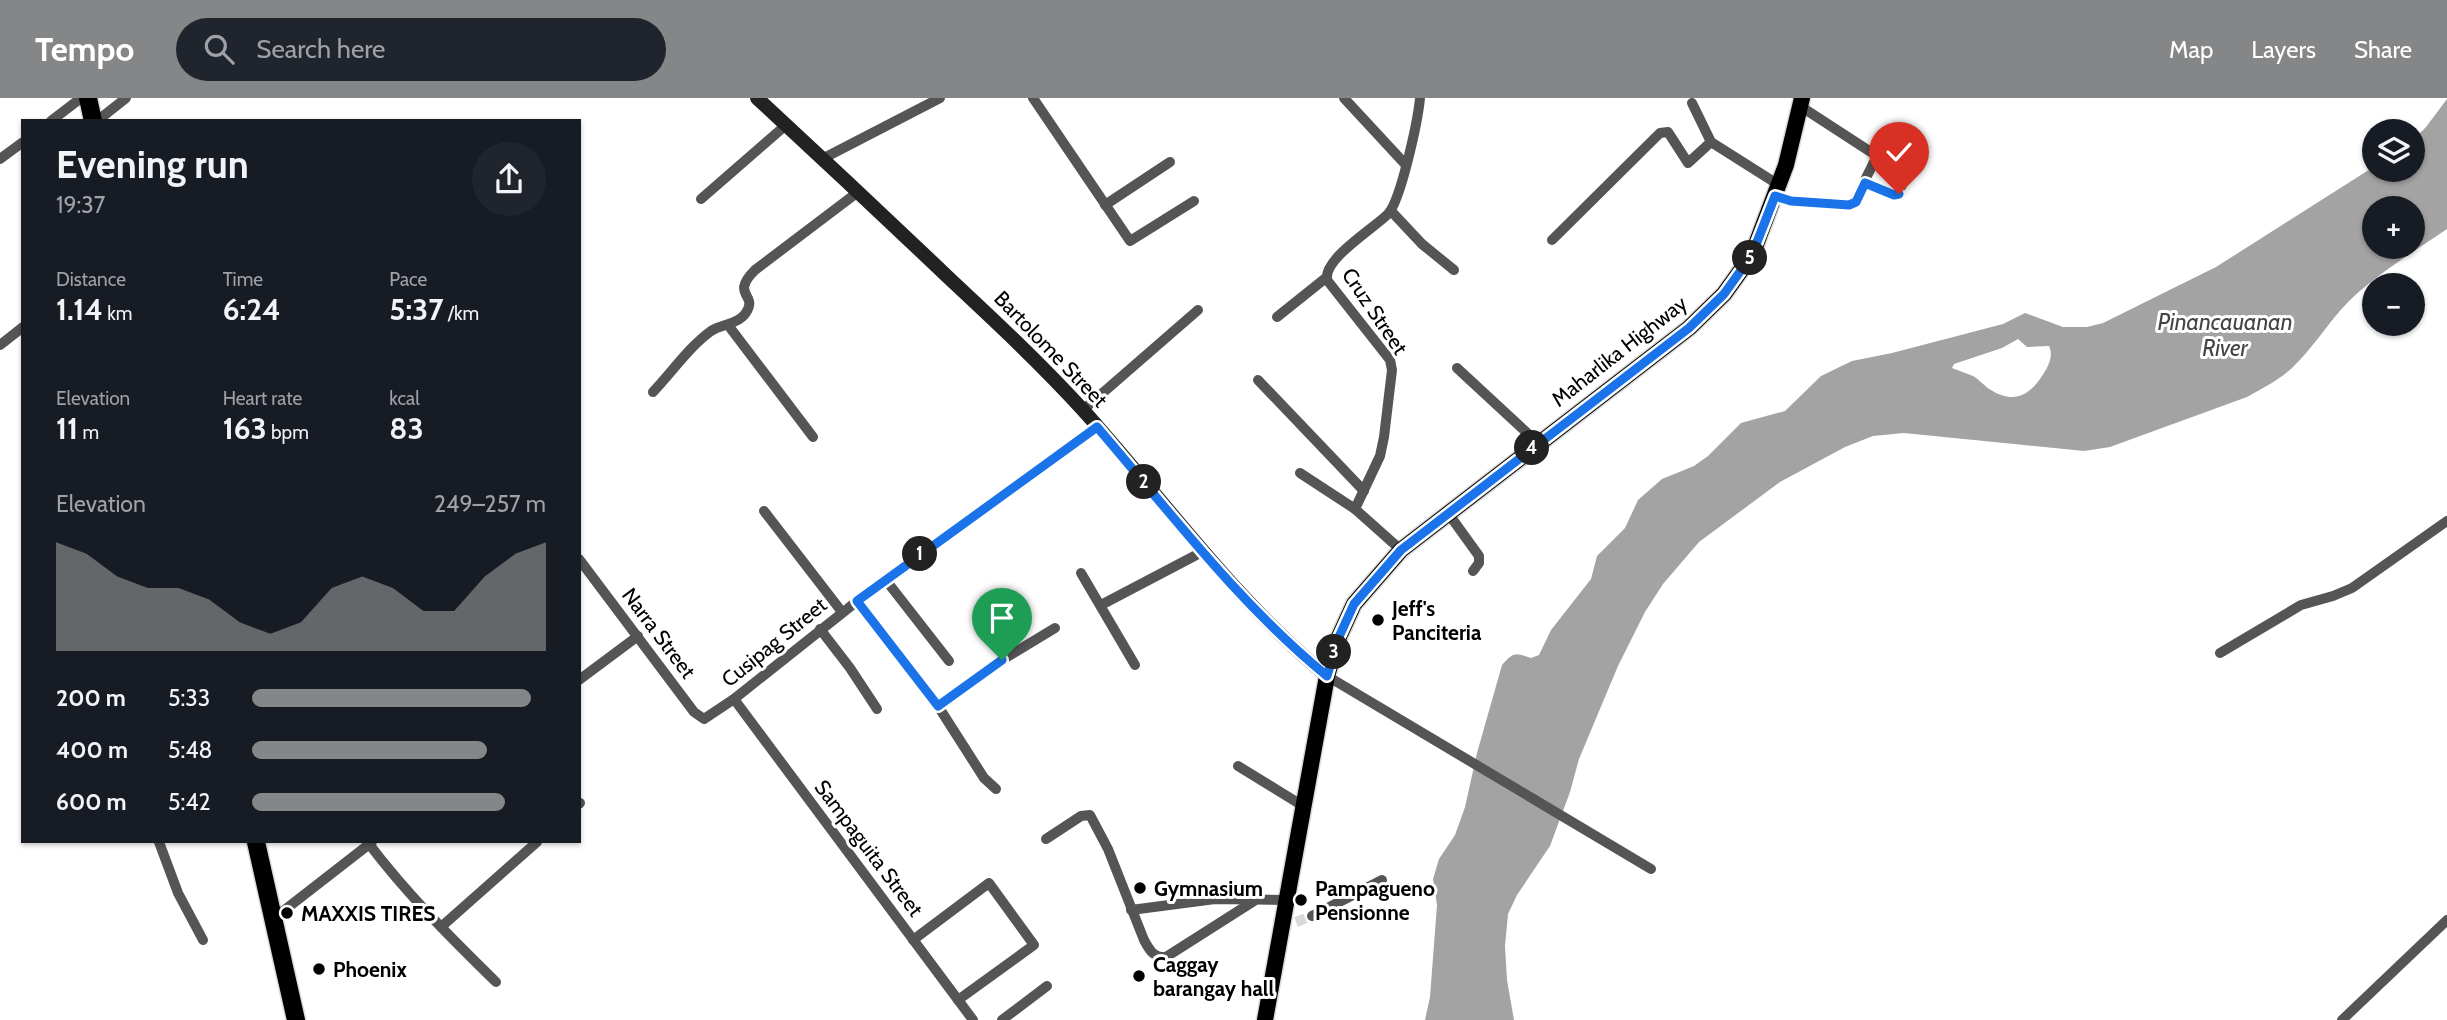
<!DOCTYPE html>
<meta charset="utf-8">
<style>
body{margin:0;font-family:Cabin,sans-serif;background:#20242c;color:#f1f3f6;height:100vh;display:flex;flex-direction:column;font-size:26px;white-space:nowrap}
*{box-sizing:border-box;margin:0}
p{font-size:23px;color:#9ea1a6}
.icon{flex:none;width:38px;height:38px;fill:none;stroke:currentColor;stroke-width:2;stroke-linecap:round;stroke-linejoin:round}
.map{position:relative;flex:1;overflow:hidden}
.sheet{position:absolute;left:21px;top:21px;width:560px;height:724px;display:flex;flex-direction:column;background:#171b24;border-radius:0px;box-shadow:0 2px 5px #0004}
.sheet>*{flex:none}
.tools{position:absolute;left:2362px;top:21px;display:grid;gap:14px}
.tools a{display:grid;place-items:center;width:63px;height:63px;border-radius:50%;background:#171b24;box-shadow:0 2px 5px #0004;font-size:35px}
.pin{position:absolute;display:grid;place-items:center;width:60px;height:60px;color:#fff;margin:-72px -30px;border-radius:50% 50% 50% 0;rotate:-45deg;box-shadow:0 0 7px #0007}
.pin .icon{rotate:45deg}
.km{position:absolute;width:35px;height:35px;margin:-18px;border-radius:50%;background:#222;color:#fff;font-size:19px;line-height:35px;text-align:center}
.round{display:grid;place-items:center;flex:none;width:74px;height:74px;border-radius:37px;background:#20242c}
.head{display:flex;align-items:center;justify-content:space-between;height:119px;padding:0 35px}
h1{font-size:38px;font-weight:800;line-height:52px}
.stats{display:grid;grid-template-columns:repeat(3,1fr);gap:10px;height:119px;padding:7px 35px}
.stats div{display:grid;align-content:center}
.stats b{font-size:30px;font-weight:800}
.stats small{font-size:19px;font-weight:400}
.stats p{font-size:19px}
.chart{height:196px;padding:14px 35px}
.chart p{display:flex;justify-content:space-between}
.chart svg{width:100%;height:126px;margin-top:7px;fill:#858687;opacity:.7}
ul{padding:0 35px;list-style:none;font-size:23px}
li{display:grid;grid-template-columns:112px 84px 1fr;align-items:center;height:52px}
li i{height:18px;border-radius:9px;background:#858687}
header{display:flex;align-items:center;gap:42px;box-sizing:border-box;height:98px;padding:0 35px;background:#858687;color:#fff}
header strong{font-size:33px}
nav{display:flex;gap:38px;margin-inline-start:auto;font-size:24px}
.search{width:490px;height:63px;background:#20242c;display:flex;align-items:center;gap:18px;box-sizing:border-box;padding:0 24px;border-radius:38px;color:#9ea1a6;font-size:26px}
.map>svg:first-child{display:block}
.water{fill:#a3a3a3;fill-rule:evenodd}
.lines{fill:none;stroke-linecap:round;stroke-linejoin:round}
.street-tunnel{stroke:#d9d9d9;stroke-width:10;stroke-dasharray:10 5;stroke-linecap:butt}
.primary-casing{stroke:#dbdbdb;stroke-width:19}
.highway-casing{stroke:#dbdbdb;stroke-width:21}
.street{stroke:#555;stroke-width:10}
.secondary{stroke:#222;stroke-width:14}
.primary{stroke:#000;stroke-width:16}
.highway{stroke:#000;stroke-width:18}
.route-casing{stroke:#fff;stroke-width:14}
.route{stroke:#1a73e8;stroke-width:9}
.poi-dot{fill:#000;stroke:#fff;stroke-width:2.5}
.labels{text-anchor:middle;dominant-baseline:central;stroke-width:6;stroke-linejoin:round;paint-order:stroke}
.street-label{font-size:21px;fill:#000;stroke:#fff}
.poi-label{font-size:21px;font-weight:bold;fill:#000;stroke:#fff;text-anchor:start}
.water-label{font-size:23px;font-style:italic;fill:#444;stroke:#fff}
</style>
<header>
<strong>Tempo</strong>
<div class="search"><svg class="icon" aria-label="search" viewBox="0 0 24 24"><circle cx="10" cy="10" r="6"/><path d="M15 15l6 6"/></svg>Search here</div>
<nav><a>Map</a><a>Layers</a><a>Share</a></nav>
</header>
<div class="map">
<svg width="2447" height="922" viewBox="0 0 2447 922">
<rect width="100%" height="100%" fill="#fff"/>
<path class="water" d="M2447 1V131C2415 153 2375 177 2348 204 2328 225 2313 250 2292 270 2279 282 2263 290 2247 299L2110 349 2084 353 1904 335 1873 338 1845 349 1780 384 1699 444 1663 486 1645 514 1618 568 1579 661 1570 694 1550 748 1517 797 1508 816 1505 848 1507 882 1514 922H1425L1430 899 1437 807 1433 781 1439 761 1455 737 1465 709 1477 655 1502 567C1514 553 1516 555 1531 560L1539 557 1551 532 1591 481 1597 458 1625 430 1638 402 1662 381 1694 368 1708 358 1741 325 1785 313 1821 278 1852 263 1892 255 2003 226 2025 215 2063 229H2087L2103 225 2216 169 2375 68V72H2413V42L2426 29ZM2375 110H2413V149H2375ZM2018 241 2027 249 2049 248C2054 258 2048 269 2042 278 2029 298 2013 306 1991 292 1984 288 1980 282 1973 278 1966 275 1959 273 1952 270L1954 266 2002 250Z"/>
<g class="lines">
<polyline class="street-tunnel" points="1296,824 1312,818"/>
<defs>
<polyline id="primary" points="1265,922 1327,578 1338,541 1354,506 1401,452 1689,230 1724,196 1752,157 1786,67 1802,0"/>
<g id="highway">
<polyline points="88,0 93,23"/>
<polyline points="256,744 296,922"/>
</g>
</defs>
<use href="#primary" class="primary-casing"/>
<use href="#highway" class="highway-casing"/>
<g class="street">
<polyline points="1033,0 1130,143 1194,103"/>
<polyline points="1344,0 1406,67"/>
<polyline points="1692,5 1711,44 1779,87"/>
<polyline points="51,23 81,0"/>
<polyline points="97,23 126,0"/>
<polyline points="824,60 940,0"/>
<polyline points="0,61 23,44"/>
<polyline points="1865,84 1897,97 1919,51 1917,48 1893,36 1877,58"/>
<polyline points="1775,98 1804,104 1853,106 1877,58 1800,8"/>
<polyline points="701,101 786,27"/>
<polyline points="1105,107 1170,64"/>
<polyline points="1391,113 1422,146 1454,172"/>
<polyline points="1552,142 1660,35 1668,34 1688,65 1711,44"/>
<polyline points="1277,219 1327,179"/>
<polyline points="728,227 813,339"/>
<polyline points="0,247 23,229"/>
<polyline points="1457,270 1538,345"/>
<polyline points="1258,282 1364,393"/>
<path d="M653 294C672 274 689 249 711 233 723 225 741 227 748 211 755 196 731 196 755 172L858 94"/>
<polyline points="1083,312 1198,212"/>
<polyline points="1300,375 1355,411"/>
<polyline points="764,413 842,514"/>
<polyline points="1448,415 1479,458 1479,465 1473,473"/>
<path d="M1401 452 1355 411 1380 358 1384 339 1392 272 1390 262 1327 182C1323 161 1373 131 1388 116 1401 102 1418 22 1420 0"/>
<polyline points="579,461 694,614 704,621 734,601 885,481 1097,329"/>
<polyline points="1081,475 1135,567"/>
<polyline points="885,481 949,563"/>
<polyline points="857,503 938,608 984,680 996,691"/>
<polyline points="1101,507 1202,454"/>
<polyline points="820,531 850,570 877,611"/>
<polyline points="2220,555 2301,507 2333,498 2352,490 2447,423"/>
<polyline points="1327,578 1651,771"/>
<polyline points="579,582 638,538"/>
<polyline points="734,601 973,922"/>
<polyline points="938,608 1002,562 1055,530"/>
<polyline points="1238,668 1303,708"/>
<polyline points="579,706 580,705"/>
<path d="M1046 741 1081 718 1090 717 1108 751 1144 842C1149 851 1153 860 1166 859L1254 803"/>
<polyline points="159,744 178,795 203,842"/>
<path d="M369 746C407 796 451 840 496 884"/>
<polyline points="1131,812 1215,801 1287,802"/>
<polyline points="1312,818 1382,782"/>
<polyline points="273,821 372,744"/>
<polyline points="441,829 537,744"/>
<polyline points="913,842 989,785 1034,847 958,902"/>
<polyline points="1002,922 1047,888"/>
<polyline points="2342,922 2447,822"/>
</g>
<path class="secondary" d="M757 0C822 60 887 121 951 182 996 224 1041 266 1083 312 1164 402 1233 501 1327 578"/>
<use href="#primary" class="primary"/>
<use href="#highway" class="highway"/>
</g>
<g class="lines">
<defs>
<path id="route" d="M1002 562 938 608 857 503 1097 329C1171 415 1239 506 1327 578L1338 541 1354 506 1401 452 1689 230 1724 196 1752 157 1775 98 1791 103 1849 107 1856 104 1865 85 1894 97 1899 96"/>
</defs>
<use href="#route" class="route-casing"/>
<use href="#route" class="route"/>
</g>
<g class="poi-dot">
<circle cx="1378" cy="522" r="7"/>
<circle cx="1140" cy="790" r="7"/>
<circle cx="1301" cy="802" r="7"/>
<circle cx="287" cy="815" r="7"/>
<circle cx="319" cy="871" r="7"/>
<circle cx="1139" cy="878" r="7"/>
</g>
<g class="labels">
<g class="street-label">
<text transform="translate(1375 213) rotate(56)">Cruz Street</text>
<text transform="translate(1051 251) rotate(46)">Bartolome Street</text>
<text transform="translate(1619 253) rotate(-38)">Maharlika Highway</text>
<text transform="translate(659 535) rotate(53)">Narra Street</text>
<text transform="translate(774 544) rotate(-39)">Cusipag Street</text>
<text transform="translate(869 750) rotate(53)">Sampaguita Street</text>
</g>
<g class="poi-label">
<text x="1392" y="510">Jeff's<tspan x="1392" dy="24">Panciteria</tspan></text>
<text x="1154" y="790">Gymnasium</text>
<text x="1315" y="790">Pampagueno<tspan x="1315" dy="24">Pensionne</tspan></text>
<text x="301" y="815">MAXXIS TIRES</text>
<text x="1153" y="866">Caggay<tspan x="1153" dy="24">barangay hall</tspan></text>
<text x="333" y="871">Phoenix</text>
</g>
<g class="water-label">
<text x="2225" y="224">Pinancauanan<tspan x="2225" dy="26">River</tspan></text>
</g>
</g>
</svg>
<div class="tools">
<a><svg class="icon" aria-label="layers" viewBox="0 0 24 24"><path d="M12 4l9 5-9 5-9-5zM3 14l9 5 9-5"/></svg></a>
<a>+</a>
<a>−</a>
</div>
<div class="pin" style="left:1002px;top:562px;background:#1e9e55"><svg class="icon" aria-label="arrive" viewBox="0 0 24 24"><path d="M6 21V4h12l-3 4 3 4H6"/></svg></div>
<div class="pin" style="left:1899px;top:96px;background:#d93025"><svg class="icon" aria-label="check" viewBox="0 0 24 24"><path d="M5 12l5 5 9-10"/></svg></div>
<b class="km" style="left:920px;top:456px">1</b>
<b class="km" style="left:1144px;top:384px">2</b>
<b class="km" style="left:1334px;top:554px">3</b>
<b class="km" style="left:1532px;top:350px">4</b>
<b class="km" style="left:1750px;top:160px">5</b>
<section class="sheet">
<div class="head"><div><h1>Evening run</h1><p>19:37</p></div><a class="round"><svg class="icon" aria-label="share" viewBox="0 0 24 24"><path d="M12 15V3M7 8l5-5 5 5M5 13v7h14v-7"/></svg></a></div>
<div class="stats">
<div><p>Distance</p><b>1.14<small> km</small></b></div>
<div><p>Time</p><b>6:24</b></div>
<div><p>Pace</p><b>5:37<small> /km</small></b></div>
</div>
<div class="stats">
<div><p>Elevation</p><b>11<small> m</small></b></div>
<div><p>Heart rate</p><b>163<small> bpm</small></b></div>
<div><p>kcal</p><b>83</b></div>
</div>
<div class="chart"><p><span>Elevation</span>249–257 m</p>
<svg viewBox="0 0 160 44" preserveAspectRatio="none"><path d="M0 44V6L10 10L20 18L30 22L40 22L50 26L60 34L70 38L80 34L90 22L100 18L110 22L120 30L130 30L140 18L150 10L160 6V44z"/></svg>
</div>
<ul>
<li><b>200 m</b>5:33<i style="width:95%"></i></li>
<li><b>400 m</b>5:48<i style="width:80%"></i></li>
<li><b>600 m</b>5:42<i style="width:86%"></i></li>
</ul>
</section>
</div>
